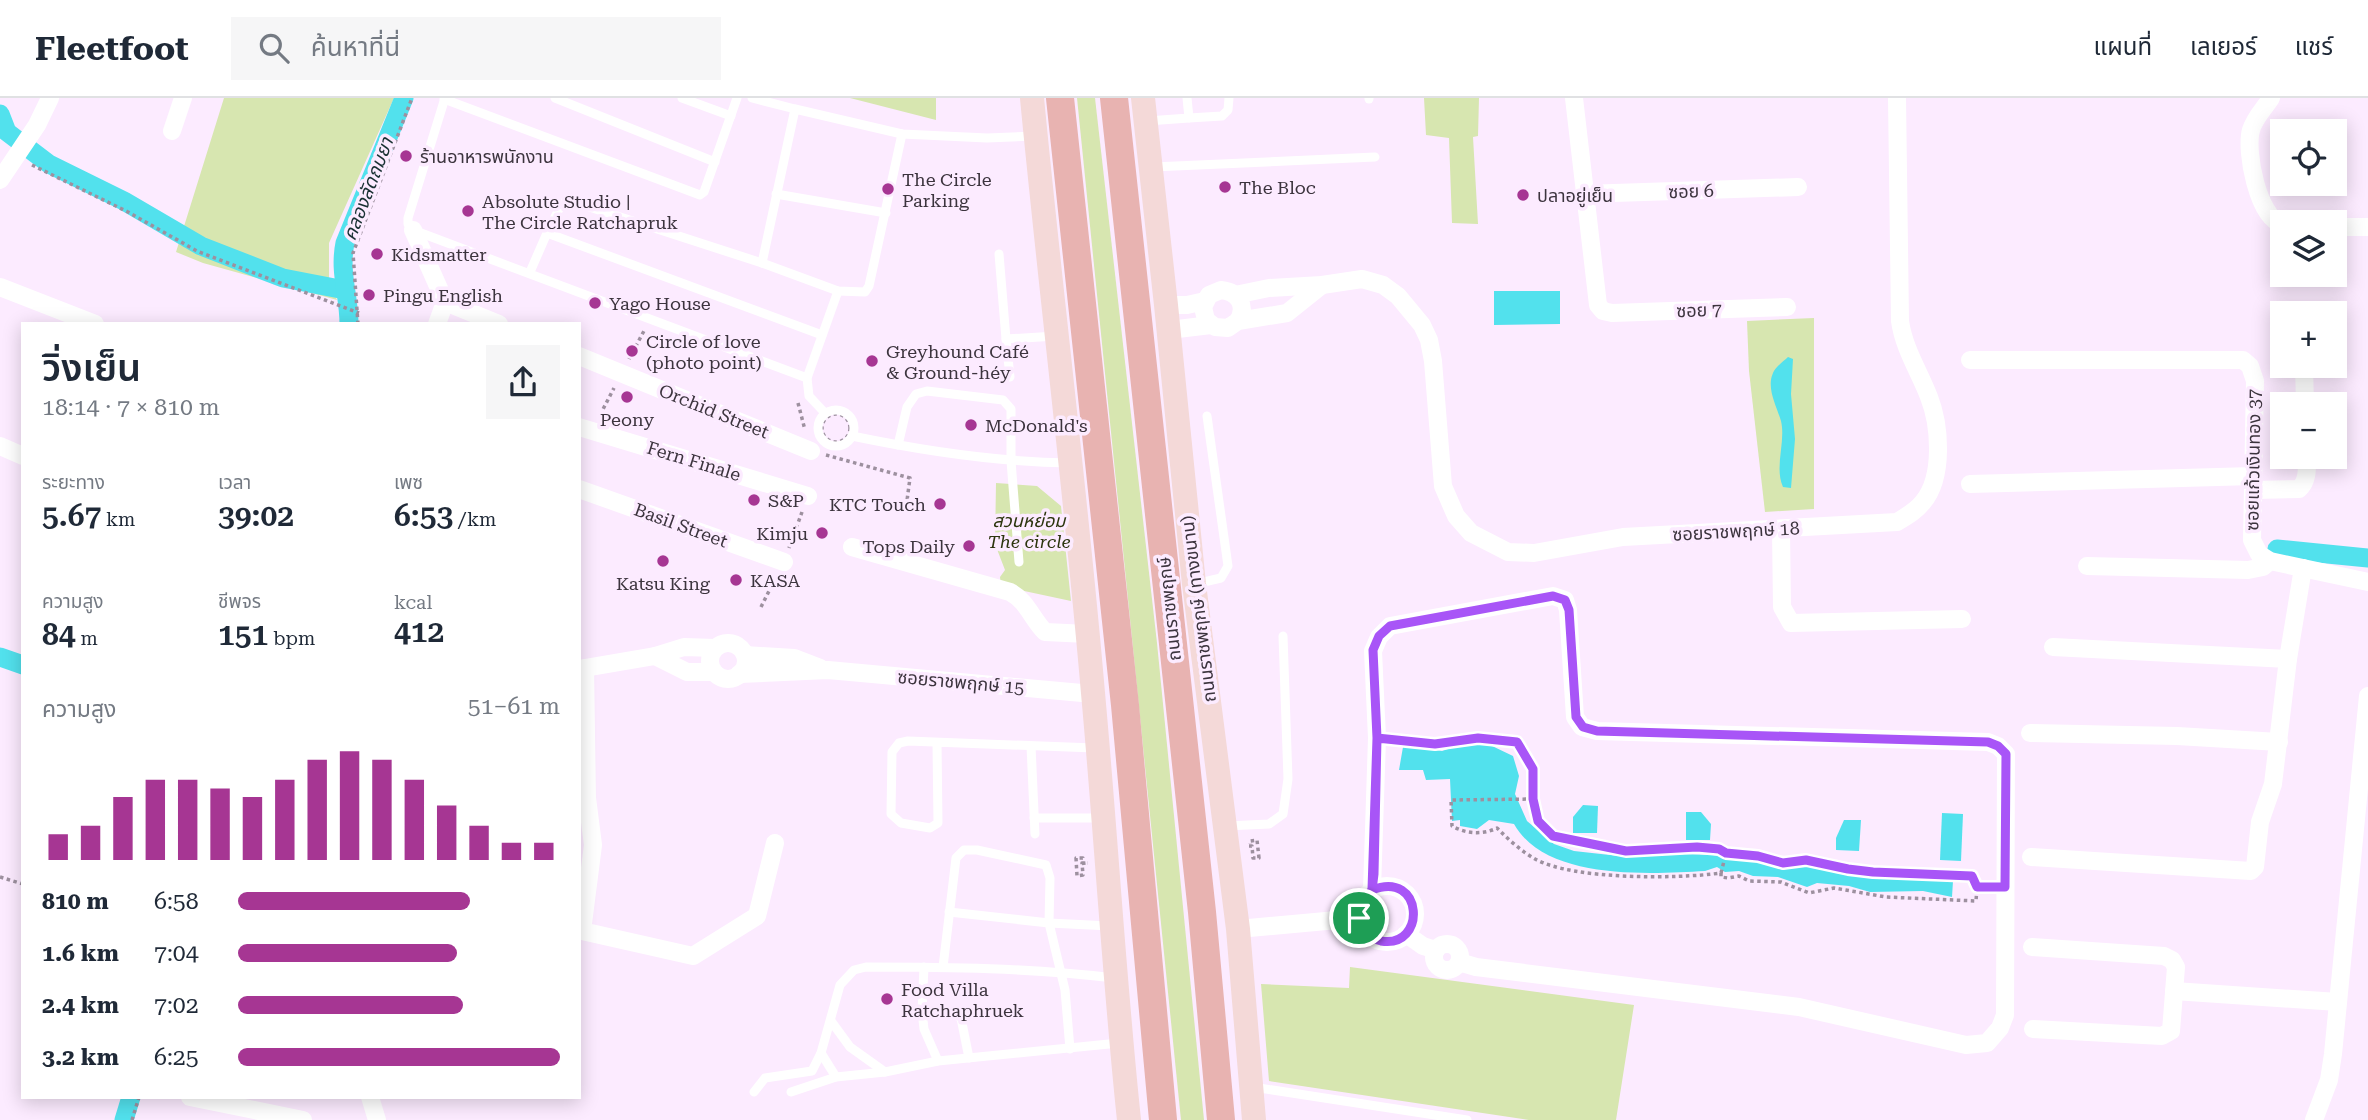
<!DOCTYPE html>
<html lang="th">
<meta charset="utf-8">
<style>
body{margin:0;font-family:"Roboto Serif","Noto Sans Thai",serif;background:#f6f6f7;color:#1f2937;height:100vh;display:flex;flex-direction:column;font-size:26px;white-space:nowrap}
*{box-sizing:border-box;margin:0}
p{font-size:23px;color:#747a83}
.icon{flex:none;width:38px;height:38px;fill:none;stroke:currentColor;stroke-width:2;stroke-linecap:round;stroke-linejoin:round}
.map{position:relative;flex:1;overflow:hidden}
.details{position:absolute;left:21px;top:224px;width:560px;height:777px;display:flex;flex-direction:column;background:#fff;border-radius:0px;box-shadow:0 4px 18px #0003}
.details>*{flex:none}
.tools{position:absolute;left:2270px;top:21px;display:grid;gap:14px}
.tools a{display:grid;place-items:center;width:77px;height:77px;border-radius:0px;background:#fff;box-shadow:0 4px 18px #0003;font-size:35px}
.pin{position:absolute;display:grid;place-items:center;width:60px;height:60px;color:#fff;margin:-30px;border:4px solid #fff;border-radius:50%;box-shadow:0 2px 7px #0007}
.round{display:grid;place-items:center;flex:none;width:74px;height:74px;border-radius:0px;background:#f6f6f7}
.head{display:flex;align-items:center;justify-content:space-between;height:119px;padding:0 21px}
h1{font-size:38px;font-weight:600;line-height:52px}
.figures{display:grid;grid-template-columns:repeat(3,1fr);gap:10px;height:119px;padding:7px 21px}
.figures div{display:grid;align-content:center}
.figures b{font-size:30px;font-weight:600}
.figures small{font-size:19px;font-weight:400}
.figures p{font-size:19px}
.chart{height:196px;padding:14px 21px}
.chart p{display:flex;justify-content:space-between}
.chart svg{width:100%;height:126px;margin-top:7px;stroke:#a63693;stroke-width:6}
ul{padding:0 21px;list-style:none;font-size:23px}
li{display:grid;grid-template-columns:112px 84px 1fr;align-items:center;height:52px}
li i{height:18px;border-radius:9px;background:#a63693}
header{display:flex;align-items:center;gap:42px;box-sizing:border-box;height:98px;padding:0 35px;background:#fff;border-bottom:2px solid #e0e1e3}
header strong{font-size:33px}
nav{display:flex;gap:38px;margin-inline-start:auto;font-size:24px}
.search{width:490px;height:63px;background:#f6f6f7;display:flex;align-items:center;gap:18px;box-sizing:border-box;padding:0 24px;border-radius:0px;color:#747a83;font-size:26px}
.map>svg:first-child{display:block}
.green{fill:#d7e6b0}
.water{fill:#52e1ed}
.lines{fill:none;stroke-linecap:round;stroke-linejoin:round}
.canal{stroke:#52e1ed;stroke-width:19}
.path{stroke:#9d909f;stroke-width:3.5;stroke-dasharray:3.5 3.5;stroke-linecap:butt}
.lane{stroke:#fff;stroke-width:9}
.street{stroke:#fff;stroke-width:18}
.secondary{stroke:#f4d9d8;stroke-width:24}
.primary{stroke:#e8b3b1;stroke-width:28}
.route-casing{stroke:#fff;stroke-width:14}
.route{stroke:#a855f7;stroke-width:9}
.poi-dot{fill:#a63693;stroke:#fcebff;stroke-width:2.5}
.labels{text-anchor:middle;dominant-baseline:central;stroke-width:7;stroke-linejoin:round;paint-order:stroke}
.poi-label{font-size:18px;fill:#3c343e;stroke:#fcebff;text-anchor:start}
.street-label{font-size:18px;fill:#3c343e;stroke:#fcebff}
.park-label{font-size:18px;font-style:italic;fill:#2c350e;stroke:#fcebff}
.water-label{font-size:19px;font-style:italic;fill:#193133;stroke:#fcebff}
</style>
<header>
<strong>Fleetfoot</strong>
<div class="search"><svg class="icon" aria-label="search" viewBox="0 0 24 24"><circle cx="10" cy="10" r="6"/><path d="M15 15l6 6"/></svg>ค้นหาที่นี่</div>
<nav><a>แผนที่</a><a>เลเยอร์</a><a>แชร์</a></nav>
</header>
<div class="map">
<svg width="2368" height="1022" viewBox="0 0 2368 1022">
<rect width="100%" height="100%" fill="#fcebff"/>
<g class="green">
<polygon points="224,0 394,0 329,145 329,185 337,202 203,165 176,154"/>
<polygon points="850,0 936,0 936,22"/>
<polygon points="1077,0 1095,0 1157,545 1204,1022 1181,1022"/>
<polygon points="1424,0 1479,0 1478,38 1473,39 1478,126 1452,125 1449,40 1426,37"/>
<polygon points="1814,220 1814,411 1765,414 1749,273 1747,223"/>
<polygon points="996,385 1037,388 1061,408 1071,503 1001,488 1000,479 1005,472 995,446"/>
<polygon points="1350,869 1634,907 1616,1022 1529,1022 1269,983 1261,886 1349,890"/>
</g>
<g class="water">
<polygon points="1494,193 1560,193 1560,226 1494,227"/>
<path d="M1788 259 1793 261 1791 296 1795 341 1791 390 1783 389C1774 369 1786 344 1781 323 1777 309 1766 290 1773 275 1775 269 1784 263 1788 259Z"/>
<path d="M1463 646 1490 647 1513 658 1519 678 1515 696 1527 723 1554 746 1574 753 1619 758 1684 756 1713 757 1752 762 1783 769 1817 767 1835 775 1953 783 1952 799 1923 793 1870 794 1849 788 1817 785 1807 789 1778 779 1753 778 1739 773 1725 774 1717 769 1705 773C1649 776 1546 783 1514 726L1489 722 1477 731 1460 728V722L1452 723 1450 681 1426 682 1423 672H1399L1403 649H1423L1442 653Z"/>
<polygon points="1583,707 1598,708 1597,735 1573,735 1573,719"/>
<polygon points="1686,714 1701,714 1711,726 1710,742 1686,742"/>
<polygon points="1942,715 1963,716 1961,763 1940,762"/>
<polygon points="1844,722 1861,722 1859,753 1836,752 1836,740"/>
</g>
<g class="lines">
<g class="canal">
<polyline points="0,16 7,34 49,66 124,103 201,148 283,180 345,192"/>
<path d="M349 226C349 197 339 174 345 145L404 0"/>
<polyline points="2277,451 2368,460"/>
<polyline points="0,559 23,567"/>
<polyline points="124,1022 131,999"/>
</g>
<g class="path">
<polyline points="32,67 128,114 197,153 359,215"/>
<polyline points="358,226 353,155 412,0"/>
<polyline points="629,261 645,231"/>
<polyline points="798,305 805,332"/>
<circle cx="836" cy="330" r="14"/>
<polyline points="600,317 614,290"/>
<polyline points="826,357 910,380 906,410 917,413"/>
<polyline points="789,450 802,414"/>
<polyline points="761,509 776,479"/>
<polyline points="1393,642 1435,646 1478,640 1517,644 1533,671 1533,701 1538,723 1553,738 1626,753 1697,749 1719,751 1726,755 1758,758 1783,765 1806,762 1848,771 1972,778 1977,789 1988,789"/>
<path d="M1533 701 1451 702 1452 728C1466 736 1483 737 1497 730 1508 741 1521 753 1535 761 1573 782 1677 781 1721 775V779L1728 780 1739 778 1749 783 1781 784 1809 795 1834 790 1886 799 1976 803 1977 789"/>
<polyline points="1249,748 1252,748 1253,760 1259,760 1257,742 1250,743 1250,746"/>
<polyline points="1084,767 1083,760 1076,760 1077,778 1083,777 1082,765 1088,765"/>
<polyline points="1721,775 1726,755"/>
<polyline points="0,779 23,786"/>
<polyline points="132,1022 139,999"/>
</g>
<g class="lane">
<polyline points="445,0 408,120 408,126 413,132 807,280"/>
<polyline points="555,0 715,64"/>
<polyline points="682,0 731,18"/>
<polyline points="752,0 795,11"/>
<polyline points="1369,0 1369,1"/>
<polyline points="444,1 700,97 704,94 737,0"/>
<polyline points="1189,20 1222,18 1228,12 1229,0"/>
<polyline points="1147,23 1189,20 1187,0"/>
<polyline points="1153,69 1375,59"/>
<polyline points="776,96 886,115"/>
<polyline points="547,135 562,105 574,104 762,165 838,193 865,194 869,188 902,36"/>
<polyline points="999,156 1006,241 1056,238"/>
<polyline points="762,165 795,11 902,36 987,40 1034,38"/>
<polyline points="530,174 547,135 822,237"/>
<polyline points="1006,241 1010,279"/>
<circle cx="836" cy="330" r="18"/>
<polyline points="825,315 809,298 807,280 838,193"/>
<path d="M852 338C924 353 997 364 1070 365"/>
<polyline points="898,347 907,309 916,296 927,293 1003,302 1011,311 1011,363 1019,464"/>
<polyline points="1195,486 1221,480 1228,468 1207,318"/>
<polyline points="937,645 938,725 930,730 901,725 891,716 892,654 899,645 908,643 1094,650"/>
<polyline points="1031,648 1035,736"/>
<polyline points="1034,720 1102,720"/>
<polyline points="1226,728 1269,726 1283,716 1288,681 1283,538"/>
<polyline points="949,814 1049,825 1110,828"/>
<polyline points="924,869 922,913 947,913 961,920 969,960"/>
<polyline points="943,869 956,760 964,752 977,752 1046,767 1050,780 1049,825 1065,892 1070,951"/>
<polyline points="922,913 924,931 938,963"/>
<polyline points="831,923 850,949 885,974"/>
<polyline points="821,955 836,979"/>
<polyline points="1253,989 1467,1022"/>
<path d="M754 994 765 980 812 973 821 955 840 887 854 872 866 869C949 869 1031 870 1114 880"/>
<polyline points="791,994 836,979 885,974 938,963 1119,945"/>
</g>
<g class="street">
<polyline points="1574,0 1598,207 1603,213 1612,215 1787,209"/>
<path d="M2271 0C2264 11 2255 19 2251 32 2245 53 2258 120 2282 126"/>
<polyline points="172,33 183,0"/>
<polyline points="0,82 37,27 50,0"/>
<polyline points="1584,96 1798,89"/>
<polyline points="2334,129 2368,129"/>
<polyline points="413,132 445,204 437,226"/>
<polyline points="0,189 95,226"/>
<path d="M1235 197 1269 190 1322 187 1362 181 1383 187 1398 198 1422 227 1429 242 1433 263 1443 388 1456 418 1471 435 1508 454 1534 455 1623 439 1897 424C1907 418 1916 413 1923 404 1944 379 1940 327 1929 299 1919 273 1904 251 1900 223L1897 0"/>
<polyline points="445,204 499,226"/>
<polyline points="1166,207 1187,207 1205,203"/>
<polyline points="2302,212 2302,215"/>
<path d="M1238 223C1247 208 1239 194 1221 192L1209 197 1203 209 1206 222 1215 229 1228 230 1238 223 1287 215 1322 187"/>
<polyline points="1169,232 1211,227"/>
<polyline points="579,258 811,353"/>
<polyline points="1970,262 2243,262 2250,268 2255,283 2252,442 2259,456 2270,463 2368,484"/>
<polyline points="2304,268 2305,306"/>
<polyline points="579,329 808,398"/>
<polyline points="0,348 23,358"/>
<polyline points="1970,386 2253,378"/>
<polyline points="579,391 784,464"/>
<path d="M2254 392 2299 391C2308 383 2307 370 2307 359"/>
<polyline points="1781,431 1782,509 1791,525 1962,521"/>
<path d="M852 449 1010 494C1027 503 1032 521 1045 534L1088 536"/>
<polyline points="2087,468 2248,472 2263,469 2270,463"/>
<circle cx="728" cy="563" r="18"/>
<polyline points="2053,549 2288,561"/>
<polyline points="745,557 794,560 820,570"/>
<polyline points="655,558 687,574 714,574"/>
<polyline points="585,570 587,700 593,747 582,833 693,858 757,818 775,745"/>
<polyline points="579,571 655,558 684,549 715,550"/>
<polyline points="739,576 828,572 1093,596"/>
<polyline points="2030,635 2177,638 2279,644"/>
<polyline points="2031,759 2251,773 2255,769 2260,724 2273,686 2288,561 2303,470"/>
<circle cx="1387" cy="816" r="28"/>
<polyline points="1372,792 1377,640 1373,553 1379,539 1390,528 1553,498 1565,502 1568,512 1575,619 1582,629 1597,633 1988,644 1998,648 2006,656 2005,917 2000,930 1987,945 1966,947 1799,909 1476,869 1459,864"/>
<polyline points="1238,831 1359,820"/>
<polyline points="1406,836 1423,848 1436,852"/>
<circle cx="1447" cy="859" r="13"/>
<polyline points="2032,849 2164,858 2172,862 2176,869 2171,933 2162,938 2033,931"/>
<polyline points="2174,893 2338,904"/>
<polyline points="190,999 303,1022"/>
<polyline points="370,999 377,1022"/>
<polyline points="2314,1022 2329,982 2333,956 2368,598"/>
</g>
<g class="secondary">
<path d="M1032 0C1051 198 1076 396 1093 595 1106 737 1114 880 1129 1022"/>
<polyline points="1143,0 1166,207 1194,486 1238,831 1254,1022"/>
</g>
<g class="primary">
<polyline points="1060,0 1125,607 1163,1022"/>
<polyline points="1114,0 1202,814 1221,1022"/>
</g>
</g>
<g class="lines">
<defs>
<path id="route" d="M1359 820 1361 805 1372 792 1374 776 1377 640 1373 552 1379 538 1390 528 1553 498 1565 502 1569 512 1576 619 1583 629 1597 633 1988 644 1998 648 2006 656 2005 789H1977L1972 778 1873 774 1848 771 1806 762 1783 765 1758 758 1726 755 1719 751 1697 749 1626 753 1553 738 1538 723 1533 701V671L1517 644 1478 640 1435 646 1377 640 1372 792C1424 771 1427 851 1381 843 1369 840 1363 831 1359 820"/>
</defs>
<use href="#route" class="route-casing"/>
<use href="#route" class="route"/>
</g>
<g class="poi-dot">
<circle cx="406" cy="58" r="7"/>
<circle cx="1225" cy="89" r="7"/>
<circle cx="888" cy="91" r="7"/>
<circle cx="1523" cy="97" r="7"/>
<circle cx="468" cy="113" r="7"/>
<circle cx="377" cy="156" r="7"/>
<circle cx="369" cy="197" r="7"/>
<circle cx="595" cy="205" r="7"/>
<circle cx="632" cy="253" r="7"/>
<circle cx="872" cy="263" r="7"/>
<circle cx="627" cy="299" r="7"/>
<circle cx="971" cy="327" r="7"/>
<circle cx="754" cy="402" r="7"/>
<circle cx="940" cy="406" r="7"/>
<circle cx="822" cy="435" r="7"/>
<circle cx="969" cy="448" r="7"/>
<circle cx="663" cy="463" r="7"/>
<circle cx="736" cy="482" r="7"/>
<circle cx="887" cy="901" r="7"/>
</g>
<g class="labels">
<g class="poi-label">
<text x="420" y="58">ร้านอาหารพนักงาน</text>
<text x="902" y="81">The Circle<tspan x="902" dy="21">Parking</tspan></text>
<text x="1239" y="89">The Bloc</text>
<text x="1537" y="97">ปลาอยู่เย็น</text>
<text x="482" y="103">Absolute Studio |<tspan x="482" dy="21">The Circle Ratchapruk</tspan></text>
<text x="391" y="156">Kidsmatter</text>
<text x="383" y="197">Pingu English</text>
<text x="609" y="205">Yago House</text>
<text x="646" y="243">Circle of love<tspan x="646" dy="21">(photo point)</tspan></text>
<text x="886" y="253">Greyhound Café<tspan x="886" dy="21">&amp; Ground-héy</tspan></text>
<text x="627" y="321" text-anchor="middle">Peony</text>
<text x="985" y="327">McDonald's</text>
<text x="768" y="402">S&amp;P</text>
<text x="926" y="406" text-anchor="end">KTC Touch</text>
<text x="808" y="435" text-anchor="end">Kimju</text>
<text x="955" y="448" text-anchor="end">Tops Daily</text>
<text x="750" y="482">KASA</text>
<text x="663" y="485" text-anchor="middle">Katsu King</text>
<text x="901" y="891">Food Villa<tspan x="901" dy="21">Ratchaphruek</tspan></text>
</g>
<g class="street-label">
<text transform="translate(1691 93) rotate(-2)">ซอย 6</text>
<text transform="translate(1699 212) rotate(-2)">ซอย 7</text>
<text transform="translate(714 313) rotate(22)">Orchid Street</text>
<text transform="translate(2253 362) rotate(-89)">ซอยแก้วเงินทอง 37</text>
<text transform="translate(694 363) rotate(17)">Fern Finale</text>
<text transform="translate(681 427) rotate(20)">Basil Street</text>
<text transform="translate(1736 433) rotate(-3)">ซอยราชพฤกษ์ 18</text>
<text transform="translate(1169 511) rotate(-96)">ถนนราชพฤกษ์</text>
<text transform="translate(1198 511) rotate(-97)">ถนนราชพฤกษ์ (ทางขนาน)</text>
<text transform="translate(961 584) rotate(5)">ซอยราชพฤกษ์ 15</text>
</g>
<g class="park-label">
<text x="1029" y="422">สวนหย่อม<tspan x="1029" dy="21">The circle</tspan></text>
</g>
<g class="water-label">
<text transform="translate(368 91) rotate(-69)">คลองลัดถมยา</text>
</g>
</g>
</svg>
<div class="tools">
<a><svg class="icon" aria-label="locate" viewBox="0 0 24 24"><circle cx="12" cy="12" r="6"/><path d="M12 2v4M12 18v4M2 12h4M18 12h4"/></svg></a>
<a><svg class="icon" aria-label="layers" viewBox="0 0 24 24"><path d="M12 4l9 5-9 5-9-5zM3 14l9 5 9-5"/></svg></a>
<a>+</a>
<a>−</a>
</div>
<div class="pin" style="left:1359px;top:820px;background:#1e9e55"><svg class="icon" aria-label="arrive" viewBox="0 0 24 24"><path d="M6 21V4h12l-3 4 3 4H6"/></svg></div>
<section class="details">
<div class="head"><div><h1>วิ่งเย็น</h1><p>18:14 · 7 × 810 m</p></div><a class="round"><svg class="icon" aria-label="share" viewBox="0 0 24 24"><path d="M12 15V3M7 8l5-5 5 5M5 13v7h14v-7"/></svg></a></div>
<div class="figures">
<div><p>ระยะทาง</p><b>5.67<small> km</small></b></div>
<div><p>เวลา</p><b>39:02</b></div>
<div><p>เพซ</p><b>6:53<small> /km</small></b></div>
</div>
<div class="figures">
<div><p>ความสูง</p><b>84<small> m</small></b></div>
<div><p>ชีพจร</p><b>151<small> bpm</small></b></div>
<div><p>kcal</p><b>412</b></div>
</div>
<div class="chart"><p><span>ความสูง</span>51–61 m</p>
<svg viewBox="0 0 160 44" preserveAspectRatio="none"><path d="M5 44V35M15 44V32M25 44V22M35 44V16M45 44V16M55 44V19M65 44V22M75 44V16M85 44V9M95 44V6M105 44V9M115 44V16M125 44V25M135 44V32M145 44V38M155 44V38"/></svg>
</div>
<ul>
<li><b>810 m</b>6:58<i style="width:72%"></i></li>
<li><b>1.6 km</b>7:04<i style="width:68%"></i></li>
<li><b>2.4 km</b>7:02<i style="width:70%"></i></li>
<li><b>3.2 km</b>6:25<i style="width:100%"></i></li>
</ul>
</section>
</div>
